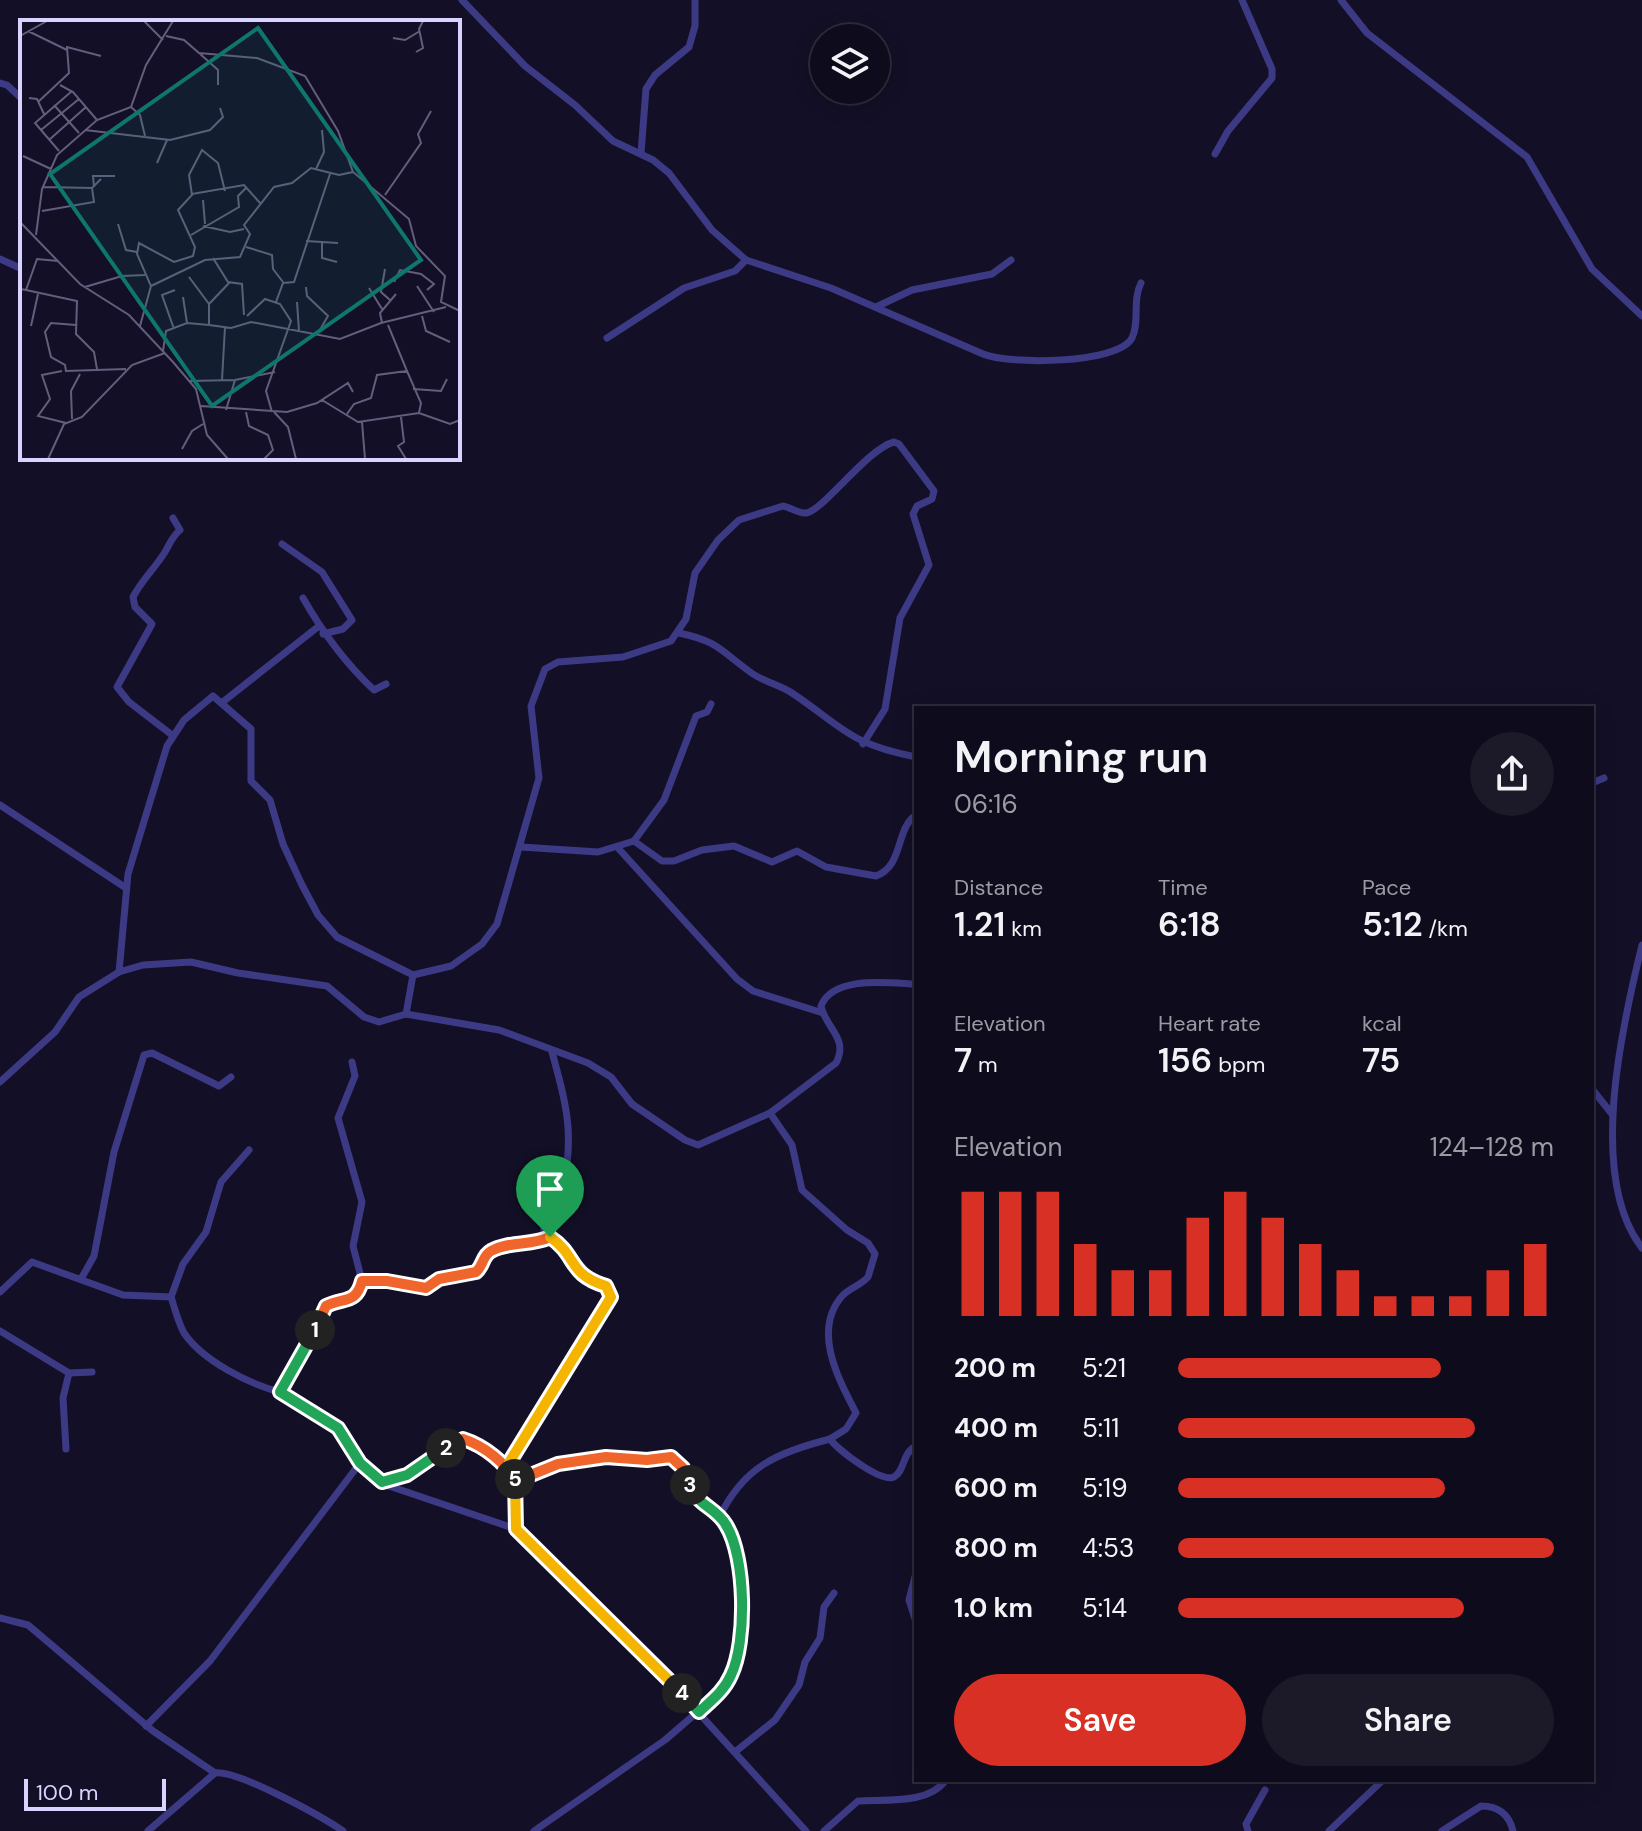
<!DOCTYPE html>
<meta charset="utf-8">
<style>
body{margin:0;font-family:"DM Sans",sans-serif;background:#1c1929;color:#f1f3f6;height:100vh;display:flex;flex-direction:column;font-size:30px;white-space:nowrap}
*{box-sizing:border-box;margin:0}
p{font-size:26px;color:#9b9ba3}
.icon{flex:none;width:44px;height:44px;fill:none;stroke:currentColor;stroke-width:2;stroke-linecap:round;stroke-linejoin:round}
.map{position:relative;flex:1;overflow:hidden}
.drawer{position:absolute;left:914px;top:706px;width:680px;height:1076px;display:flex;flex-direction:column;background:#0e0b1c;border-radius:0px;box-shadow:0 4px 20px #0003,0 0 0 2px #2e2b3b}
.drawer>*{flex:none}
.fabs{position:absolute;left:810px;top:24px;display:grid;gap:16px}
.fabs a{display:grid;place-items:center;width:80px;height:80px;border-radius:50%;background:#0e0b1c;box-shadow:0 4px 20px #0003,0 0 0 2px #2e2b3b;font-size:40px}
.scale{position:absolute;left:24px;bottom:20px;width:142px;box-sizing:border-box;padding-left:8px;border:4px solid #d9d4ff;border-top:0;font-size:22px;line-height:28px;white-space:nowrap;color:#d9d4ff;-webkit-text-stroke:6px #130f26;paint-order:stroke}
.pin{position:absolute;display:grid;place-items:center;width:68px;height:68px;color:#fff;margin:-82px -34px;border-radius:50% 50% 50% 0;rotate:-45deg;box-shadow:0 0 8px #0007}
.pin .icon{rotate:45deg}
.km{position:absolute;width:40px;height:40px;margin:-20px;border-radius:50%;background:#222;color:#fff;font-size:22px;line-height:40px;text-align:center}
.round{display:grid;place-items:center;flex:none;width:84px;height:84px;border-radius:42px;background:#1c1929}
.head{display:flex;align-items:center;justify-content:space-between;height:136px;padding:0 40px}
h1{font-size:44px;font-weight:600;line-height:60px}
.stats{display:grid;grid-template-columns:repeat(3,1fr);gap:12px;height:136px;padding:8px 40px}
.stats div{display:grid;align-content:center}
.stats b{font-size:34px;font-weight:600}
.stats small{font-size:22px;font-weight:400}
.stats p{font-size:22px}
.chart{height:224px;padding:16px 40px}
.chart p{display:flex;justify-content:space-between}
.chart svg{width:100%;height:144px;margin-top:8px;stroke:#d93025;stroke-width:6}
.primary-button{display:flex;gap:16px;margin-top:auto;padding:16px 40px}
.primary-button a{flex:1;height:92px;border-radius:48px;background:#d93025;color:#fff;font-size:32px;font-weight:600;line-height:92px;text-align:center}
.primary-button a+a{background:#1c1929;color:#f1f3f6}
ul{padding:0 40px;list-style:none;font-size:26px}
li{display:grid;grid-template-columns:128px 96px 1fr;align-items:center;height:60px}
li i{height:20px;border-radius:10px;background:#d93025}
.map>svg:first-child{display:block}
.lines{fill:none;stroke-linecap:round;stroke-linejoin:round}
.minor{stroke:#3d3a85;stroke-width:7}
.split-1-casing{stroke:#fff;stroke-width:16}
.split-2-casing{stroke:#fff;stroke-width:16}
.split-3-casing{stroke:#fff;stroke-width:16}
.split-4-casing{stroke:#fff;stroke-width:16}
.split-5-casing{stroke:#fff;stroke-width:16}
.split-6-casing{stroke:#fff;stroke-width:16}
.split-1{stroke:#f0652b;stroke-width:10}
.split-2{stroke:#22a559;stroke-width:10}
.split-3{stroke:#f0652b;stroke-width:10}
.split-4{stroke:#22a559;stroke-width:10}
.split-5{stroke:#f5b400;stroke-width:10}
.split-6{stroke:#f5b400;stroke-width:10}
.inset-road{fill:none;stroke:#625e7d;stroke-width:2}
.view{fill:#0f766e;fill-opacity:0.15;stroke:#0f766e;stroke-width:4}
.inset-edge{fill:none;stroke:#d9d4ff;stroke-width:4}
</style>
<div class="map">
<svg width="1642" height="1831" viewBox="0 0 1642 1831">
<rect width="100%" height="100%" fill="#130f26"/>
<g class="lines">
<g class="minor">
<path d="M462 0 525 66 575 105 613 141 653 160 669 173 712 230 746 260 831 288 983 354C1009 365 1118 364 1132 338 1140 322 1132 301 1141 283"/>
<polyline points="1341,0 1367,33 1527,157 1592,269 1642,316"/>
<polyline points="0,83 7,85 22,99"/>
<polyline points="641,153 646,89 655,75 689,47 695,26 695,0"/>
<polyline points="1215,154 1228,131 1272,78 1272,69 1242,0"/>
<polyline points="0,259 22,269"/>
<polyline points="876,307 912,290 992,274 1011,260"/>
<polyline points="607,338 684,288 735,271 746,260"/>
<polyline points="282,544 322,572 352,620 343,629 323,634"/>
<path d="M303 598C323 633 344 662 374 690L386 684"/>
<path d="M679 633C721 642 720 651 753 674 765 682 780 685 792 693 844 728 849 744 916 757"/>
<polyline points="224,701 319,626"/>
<path d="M172 735 129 702 117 687 152 624 135 607 133 597C142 580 155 568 165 552 171 542 171 538 180 530L173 518"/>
<polyline points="1592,783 1604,778"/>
<polyline points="0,805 126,888"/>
<polyline points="634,841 664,800 696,716 707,712 711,704"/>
<path d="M521 847 598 852 634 841 662 861H674L702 850 734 846 772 862 797 851 826 867 876 876C904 866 895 829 916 815"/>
<polyline points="618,848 737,979 753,991 823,1013"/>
<path d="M1642 945C1622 1026 1587 1177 1642 1248"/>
<path d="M119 972 143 965 191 962 238 973 327 986 364 1017 379 1022 406 1014 499 1030 588 1063 611 1077 632 1104 685 1140 698 1145 770 1113 836 1063C849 1038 826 1029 821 1006 833 975 889 983 916 984"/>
<polyline points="406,1014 413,975"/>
<path d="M0 1082 55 1032 79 997 119 972 128 874 167 746 184 720 213 696 251 729V781L270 800 283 844 302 885 318 915 337 937 413 975 451 966 482 944 497 924 539 778 531 706 545 669 558 662 623 657 671 641 686 619 695 573 718 540 739 520 783 506C790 507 799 514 806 513 823 511 867 449 894 442L899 444 934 491 932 499 917 506 913 514 929 565 900 618 885 709 863 744"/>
<polyline points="1592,1089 1612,1114"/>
<path d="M770 1113 792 1145 802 1190 847 1230 868 1243 875 1254 868 1277C861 1285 850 1288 843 1295 811 1330 839 1380 856 1413L846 1429 830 1439"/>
<polyline points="81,1279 94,1256 114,1152 144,1055 152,1053 219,1086 231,1077"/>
<path d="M362 1281H387L426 1288 439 1279 476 1272C484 1265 482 1256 491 1251 507 1241 532 1247 550 1237"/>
<path d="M0 1292 32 1262 123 1295 171 1297C175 1309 178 1322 184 1333 203 1361 249 1384 280 1392L292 1376 326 1306 349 1302 359 1291 362 1281 353 1246 362 1202 338 1118 355 1076 352 1062"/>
<polyline points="171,1297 183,1264 206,1232 221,1182 249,1150"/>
<polyline points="0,1331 69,1373 92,1372"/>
<polyline points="280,1392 338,1428 360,1463 389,1486 516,1529 656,1666 806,1831"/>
<polyline points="66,1449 63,1398 69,1373"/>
<path d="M507 1466 611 1297 606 1286 582 1278 561 1244 544 1231C543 1215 559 1208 562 1193 575 1136 567 1107 552 1052"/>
<polyline points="516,1481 558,1464 606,1457 647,1460 671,1457 683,1468 697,1501 720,1516 733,1540 741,1573 737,1657 733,1672 723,1690 665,1740 534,1831"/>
<path d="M384 1482C413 1481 444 1436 467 1440 476 1442 486 1451 493 1457 520 1475 519 1499 516 1529"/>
<path d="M720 1516C744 1466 779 1452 830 1439 838 1450 881 1483 894 1477 905 1471 902 1453 916 1446"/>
<polyline points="916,1573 909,1600 916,1622"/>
<polyline points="0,1618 28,1625 153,1731 215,1773 148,1831"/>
<polyline points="146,1726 210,1661 360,1463"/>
<polyline points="735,1752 775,1720 799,1685 805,1662 820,1638 824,1607 834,1593"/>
<path d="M215 1773C238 1770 321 1816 343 1831"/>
<path d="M824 1831 858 1801C885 1799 928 1805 946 1780"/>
<polyline points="1248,1831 1246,1824 1265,1790"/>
<polyline points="1329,1831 1383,1780"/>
<path d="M1442 1831 1481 1806C1498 1806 1509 1814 1513 1831"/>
</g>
</g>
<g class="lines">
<defs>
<path id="split-1" d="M315 1330 326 1306C343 1297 356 1305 362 1281H387L426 1288 439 1279 476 1272C484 1265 482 1256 491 1251 508 1241 532 1246 550 1237"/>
<polyline id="split-2" points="315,1330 280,1392 338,1428 360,1463 382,1482 407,1475 446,1448"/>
<path id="split-3" d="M446 1448 463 1439C485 1446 505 1463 516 1481L558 1464 606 1457 647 1460 671 1457 683 1468 690 1485"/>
<path id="split-4" d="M682 1693 699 1712C712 1700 724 1691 731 1675 747 1642 746 1557 726 1525 716 1507 697 1506 690 1485"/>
<polyline id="split-5" points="515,1479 516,1529 682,1693"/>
<path id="split-6" d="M515 1479 507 1466 611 1297 606 1286C567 1274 578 1256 550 1237"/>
</defs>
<use href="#split-1" class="split-1-casing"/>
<use href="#split-2" class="split-2-casing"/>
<use href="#split-3" class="split-3-casing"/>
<use href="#split-4" class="split-4-casing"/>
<use href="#split-5" class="split-5-casing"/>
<use href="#split-6" class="split-6-casing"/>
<use href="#split-1" class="split-1"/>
<use href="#split-2" class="split-2"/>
<use href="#split-3" class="split-3"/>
<use href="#split-4" class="split-4"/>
<use href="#split-5" class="split-5"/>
<use href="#split-6" class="split-6"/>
</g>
<g transform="translate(20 20)">
<rect width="440" height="440" fill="#130f26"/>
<path class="inset-road" d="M124 1 143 20M8 11 47 30M0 16 27 1M146 16 164 20 179 33 237 38 285 56 318 111 333 152 389 199 396 226 425 256 421 282 440 291M373 18 385 20 400 11M396 32 403 28 399 9 403 1M179 33 198 50V65M40 65 53 72 77 100M9 78 17 79 24 94M18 82 49 53 47 27 81 36M34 85 59 113M111 87 120 95 125 116M21 110 59 79M65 110 150 120 190 110 203 97 200 88M29 120 66 87M39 131 15 103 52 71M3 136 31 149M137 143 147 120M296 149 304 132 302 110M23 167 72 168 81 159M74 167 73 156H95M172 174 224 165 240 183M365 175 401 123 398 114 411 91M183 180 185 204M22 191 74 182 72 168M0 202 60 264 109 295 153 342 176 369 187 415 208 439M98 204 106 230 117 232M183 206 210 212 224 209M16 215 22 169 37 135 77 100 111 87 126 45 153 1M171 215 219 187 218 176 226 168M286 221 318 223M302 223V238L317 242M226 227 252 235 253 249 263 262M193 238 208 262 222 264 224 295M365 249 361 272 370 280M374 262 380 250 401 254 414 264 407 270M131 266 185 240 220 237 230 214 224 205 254 167 272 163 291 148 319 155 333 152M397 266 414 292M65 267 102 256 125 255M286 267 287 276 308 296 297 315M349 268 362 289M0 269 6 270 17 239 38 241M6 270 57 281 56 314 74 332 77 349M163 277 167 303M256 282 263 263 274 262 310 154M277 282 279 311M189 284 210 262M227 296 245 279 260 284 271 301 246 371 252 392M402 296 406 311 430 322M362 303 360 293 376 274M56 305 31 303 25 312 31 337 45 345 46 351 106 349M189 305 211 308 231 302 320 319 361 303 426 287M11 306 18 274M120 306 131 266 117 234 119 223 154 242 173 236 175 227 158 190 172 175 169 155 182 130 198 143 205 171M154 309 142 275 155 270M143 331 146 311 167 303 189 305V284L169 257M42 351 22 355 30 379 18 396 46 403M387 351 401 383 399 393M202 360 205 307M215 360 255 352M169 361 215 360 206 390M393 369 421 371 427 359M302 380 338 402 399 393 430 404 440 400M181 386 267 392 297 383 328 363 333 372M226 392 229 406 248 415 253 430 244 439M254 392 268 407 276 439M327 394 334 384 351 378 357 355 387 351 368 305M381 397 384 422 378 426 386 439M52 399 51 371 60 354M342 402 345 439M162 429 172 411 183 404M28 439 44 404 62 397 112 345 145 333"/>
<path class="view" d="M238 8 401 240 192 386 30 154Z"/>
<rect width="440" height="440" class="inset-edge"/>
</g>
</svg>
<div class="fabs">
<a><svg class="icon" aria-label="layers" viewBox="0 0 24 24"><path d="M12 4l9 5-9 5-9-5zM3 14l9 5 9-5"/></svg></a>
</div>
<div class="scale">100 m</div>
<div class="pin" style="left:550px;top:1237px;background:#1e9e55"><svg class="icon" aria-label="arrive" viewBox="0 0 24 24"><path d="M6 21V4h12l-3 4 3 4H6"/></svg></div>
<b class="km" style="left:315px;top:1330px">1</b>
<b class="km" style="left:446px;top:1448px">2</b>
<b class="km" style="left:690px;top:1485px">3</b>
<b class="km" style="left:682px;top:1693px">4</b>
<b class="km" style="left:515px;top:1479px">5</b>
<section class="drawer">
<div class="head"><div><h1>Morning run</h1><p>06:16</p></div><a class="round"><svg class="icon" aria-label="share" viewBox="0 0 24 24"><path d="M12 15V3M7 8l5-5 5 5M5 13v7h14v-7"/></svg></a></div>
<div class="stats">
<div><p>Distance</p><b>1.21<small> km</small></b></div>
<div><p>Time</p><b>6:18</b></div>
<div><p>Pace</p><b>5:12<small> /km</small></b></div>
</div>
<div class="stats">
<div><p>Elevation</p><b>7<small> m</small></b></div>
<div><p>Heart rate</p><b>156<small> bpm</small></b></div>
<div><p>kcal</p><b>75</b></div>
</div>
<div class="chart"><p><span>Elevation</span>124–128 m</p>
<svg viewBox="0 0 160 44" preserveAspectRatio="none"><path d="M5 44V6M15 44V6M25 44V6M35 44V22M45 44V30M55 44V30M65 44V14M75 44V6M85 44V14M95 44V22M105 44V30M115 44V38M125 44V38M135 44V38M145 44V30M155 44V22"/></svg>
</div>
<ul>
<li><b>200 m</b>5:21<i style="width:70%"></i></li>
<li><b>400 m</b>5:11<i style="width:79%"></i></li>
<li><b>600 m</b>5:19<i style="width:71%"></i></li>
<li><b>800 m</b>4:53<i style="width:100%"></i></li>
<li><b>1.0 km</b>5:14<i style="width:76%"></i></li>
</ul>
<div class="primary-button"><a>Save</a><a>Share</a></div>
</section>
</div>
